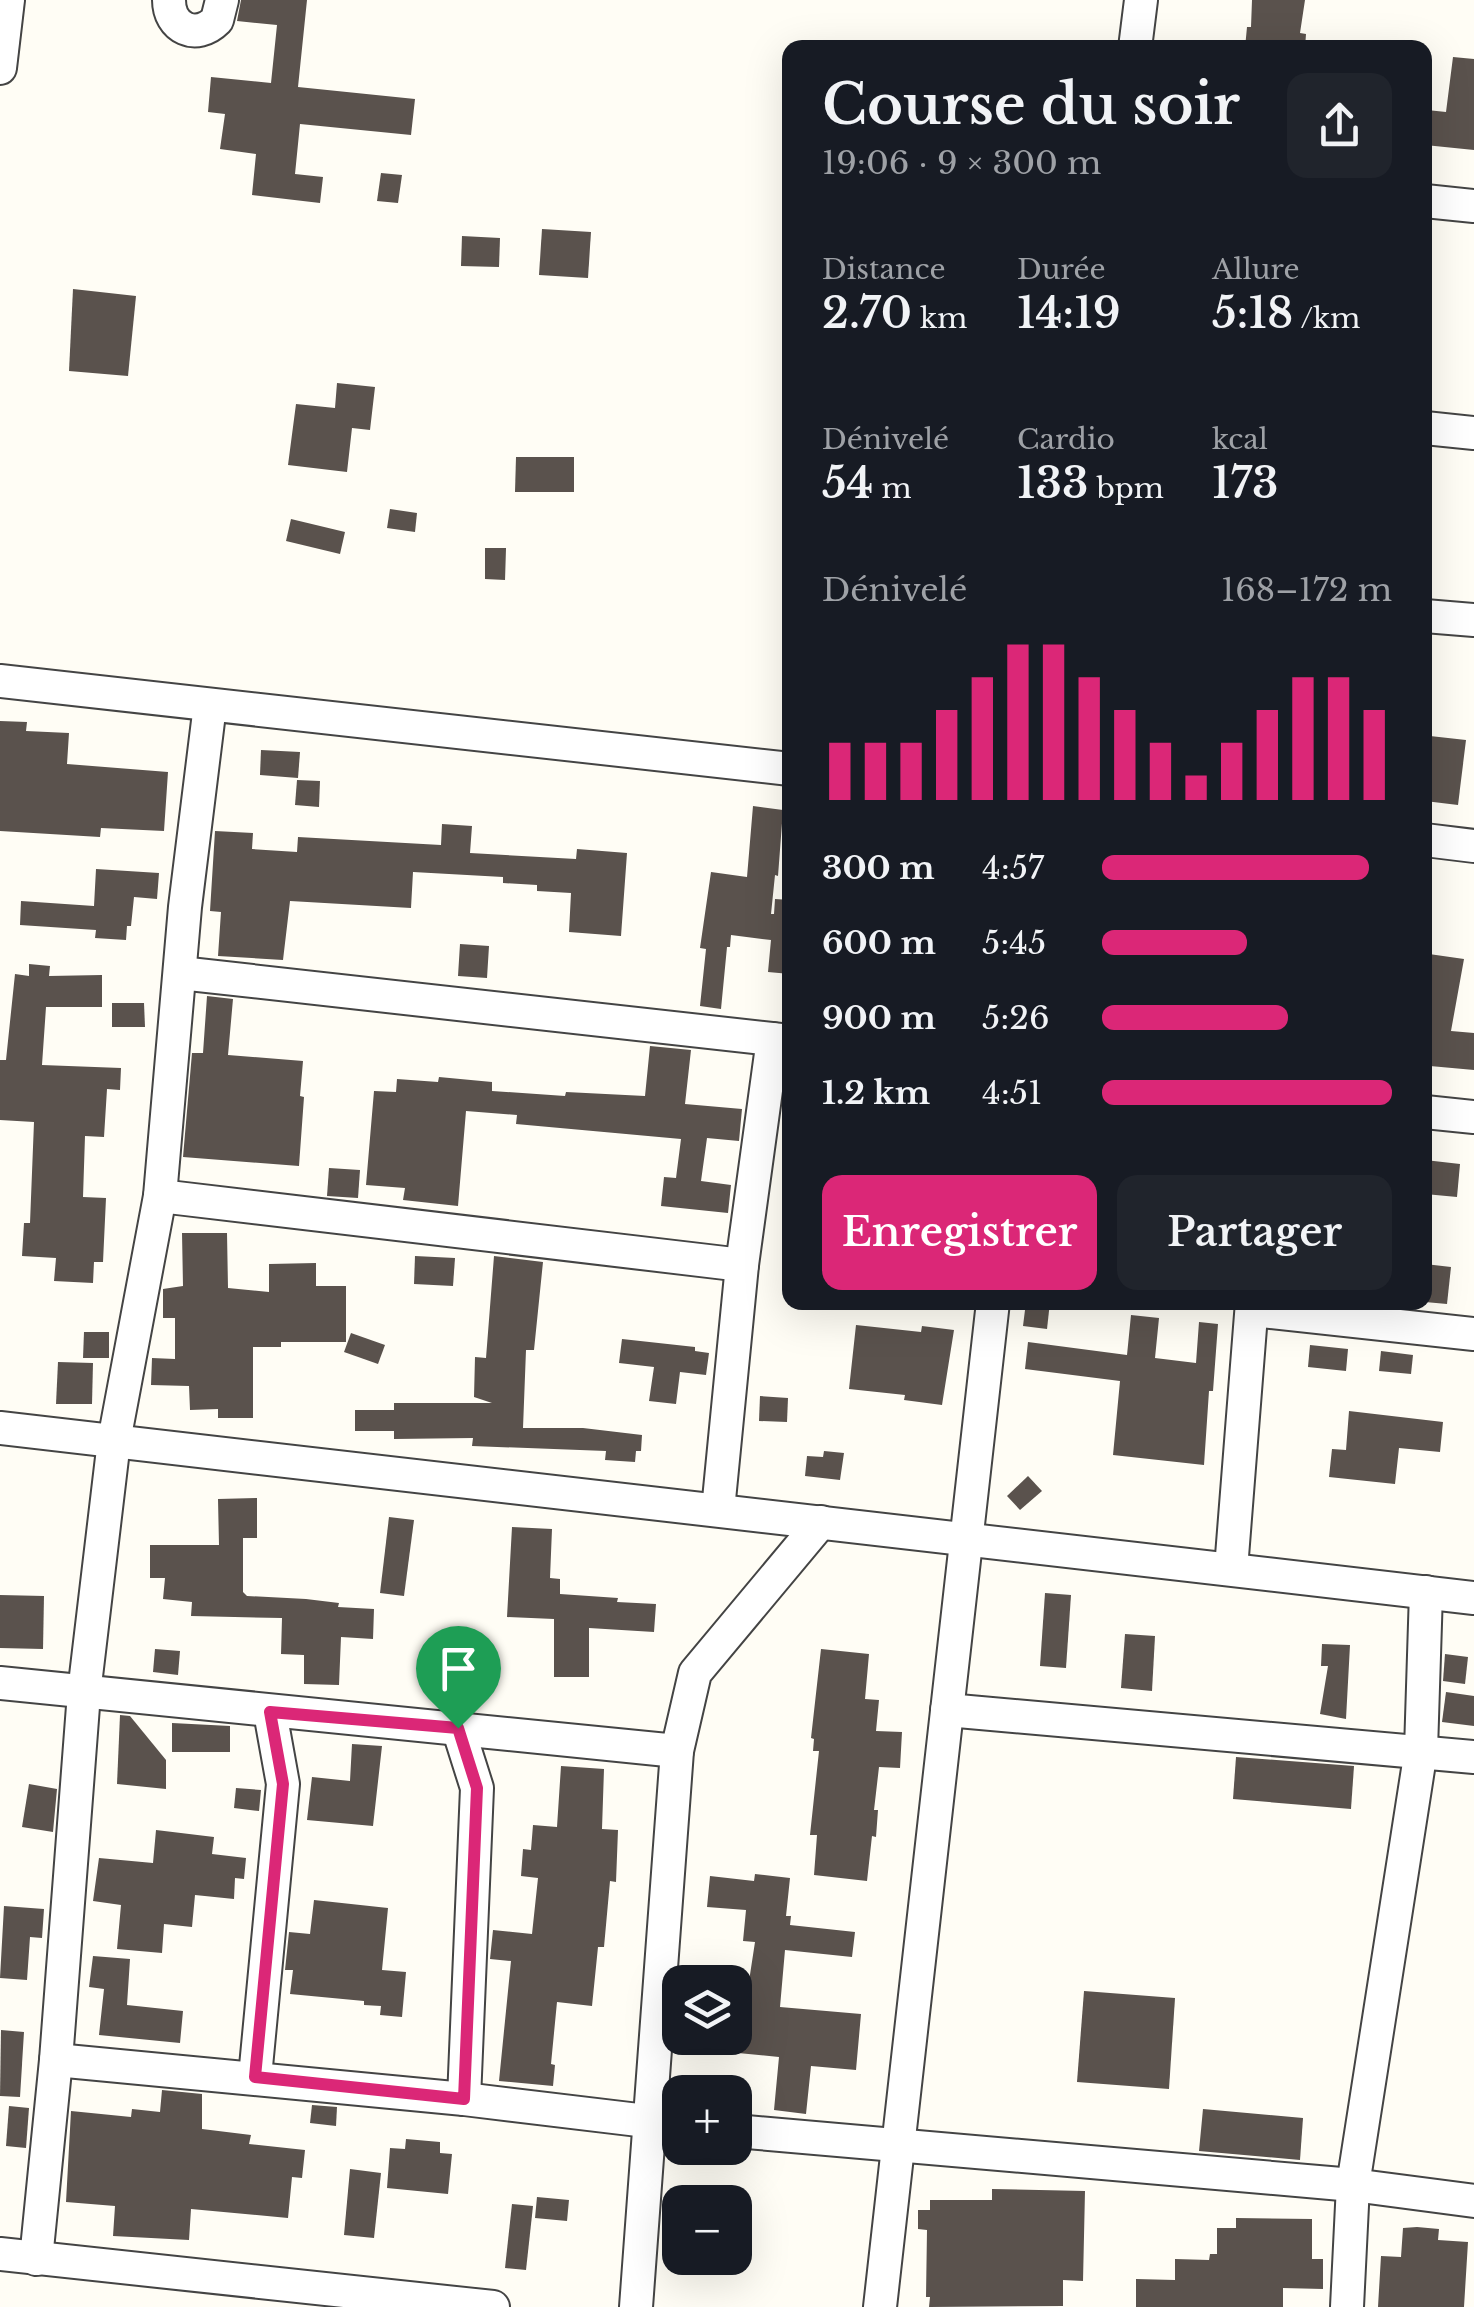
<!DOCTYPE html>
<html lang="fr">
<meta charset="utf-8">
<style>
body{margin:0;font-family:"Libre Baskerville",serif;background:#20242c;color:#f1f3f6;height:100vh;display:flex;flex-direction:column;font-size:38px;white-space:nowrap}
*{box-sizing:border-box;margin:0}
p{font-size:32px;color:#9ea1a6}
.icon{flex:none;width:55px;height:55px;fill:none;stroke:currentColor;stroke-width:2;stroke-linecap:round;stroke-linejoin:round}
.map{position:relative;flex:1;overflow:hidden}
.panel{position:absolute;left:782px;top:40px;width:650px;height:1270px;display:flex;flex-direction:column;background:#171b24;border-radius:20px;box-shadow:0 10px 40px #0002}
.panel>*{flex:none}
.tools{position:absolute;left:662px;top:1965px;display:grid;gap:20px}
.tools a{display:grid;place-items:center;width:90px;height:90px;border-radius:20px;background:#171b24;box-shadow:0 10px 40px #0002;font-size:50px}
.pin{position:absolute;display:grid;place-items:center;width:85px;height:85px;color:#fff;margin:-102px -42px;border-radius:50% 50% 50% 0;rotate:-45deg;box-shadow:0 0 10px #0007}
.pin .icon{rotate:45deg}
.round{display:grid;place-items:center;flex:none;width:105px;height:105px;border-radius:20px;background:#20242c}
.headline{display:flex;align-items:center;justify-content:space-between;height:170px;padding:0 40px}
h1{font-size:55px;font-weight:600;line-height:75px}
.figures{display:grid;grid-template-columns:repeat(3,1fr);gap:15px;height:170px;padding:10px 40px}
.figures div{display:grid;align-content:center}
.figures b{font-size:42px;font-weight:600}
.figures small{font-size:28px;font-weight:400}
.figures p{font-size:28px}
.chart{height:280px;padding:20px 40px}
.chart p{display:flex;justify-content:space-between}
.chart svg{width:100%;height:180px;margin-top:10px;stroke:#db2777;stroke-width:6}
.action{display:flex;gap:20px;margin-top:auto;padding:20px 40px}
.action a{flex:1;height:115px;border-radius:20px;background:#db2777;color:#fff;font-size:40px;font-weight:600;line-height:115px;text-align:center}
.action a+a{background:#20242c;color:#f1f3f6}
ul{padding:0 40px;list-style:none;font-size:32px}
li{display:grid;grid-template-columns:160px 120px 1fr;align-items:center;height:75px}
li i{height:25px;border-radius:12px;background:#db2777}
.map>svg:first-child{display:block}
.building{fill:#5a524d}
.lines{fill:none;stroke-linecap:round;stroke-linejoin:round}
.minor-casing{stroke:#444;stroke-width:36}
.minor{stroke:#fff;stroke-width:32}
.route-casing{stroke:#fff;stroke-width:20}
.route{stroke:#db2777;stroke-width:12}
</style>
<div class="map">
<svg width="1474" height="2307" viewBox="0 0 1474 2307">
<rect width="100%" height="100%" fill="#fffdf5"/>
<g class="building">
<polygon points="241,0 307,0 298,87 415,99 411,135 300,124 295,174 323,177 320,203 252,195 256,154 220,149 225,114 208,112 211,77 271,83 277,25 237,21"/>
<polygon points="1252,0 1305,0 1300,33 1306,34 1305,48 1245,48 1247,27 1251,27"/>
<polygon points="1453,57 1474,59 1474,150 1425,145 1427,110 1446,112"/>
<polygon points="381,173 402,175 398,203 377,201"/>
<polygon points="542,229 591,232 588,278 539,275"/>
<polygon points="462,236 500,238 499,267 461,266"/>
<polygon points="73,289 136,296 128,376 69,371"/>
<polygon points="337,383 375,387 370,430 352,428 347,472 288,465 296,404 335,408"/>
<polygon points="516,457 574,457 574,492 515,492"/>
<polygon points="390,509 417,513 415,532 387,528"/>
<polygon points="291,519 345,532 340,554 286,541"/>
<polygon points="485,548 506,548 505,580 485,579"/>
<polygon points="0,721 27,722 26,731 69,733 67,764 168,772 164,831 101,828 100,837 0,831"/>
<polygon points="1430,736 1466,740 1458,805 1425,801"/>
<polygon points="261,750 300,752 298,778 260,775"/>
<polygon points="297,780 320,781 319,807 295,805"/>
<polygon points="753,806 783,810 778,876 775,875 771,914 774,914 775,899 790,900 790,974 768,972 771,940 731,935 730,947 727,947 721,1009 700,1006 706,949 700,948 711,872 747,877"/>
<polygon points="442,824 472,826 470,853 576,859 577,849 627,853 621,936 569,932 571,893 537,891 537,885 503,883 503,877 413,872 411,908 290,901 283,960 218,956 221,912 210,911 215,831 253,833 252,849 297,852 298,837 441,845"/>
<polygon points="96,869 159,873 157,899 134,897 131,926 127,926 126,940 95,938 96,930 20,925 21,901 94,906"/>
<polygon points="460,944 489,946 487,978 458,976"/>
<polygon points="1429,954 1464,959 1451,1031 1474,1033 1474,1070 1430,1066 1432,1051 1425,1051 1429,1007 1425,1006 1425,985"/>
<polygon points="29,964 50,966 49,976 102,975 102,1007 46,1007 42,1065 121,1068 120,1090 107,1089 104,1137 85,1136 83,1197 106,1198 103,1262 94,1262 93,1283 54,1281 56,1258 22,1256 24,1223 30,1223 34,1122 0,1120 0,1060 6,1060 15,974 29,976"/>
<polygon points="207,996 233,999 228,1055 303,1061 300,1096 304,1097 299,1166 183,1157 192,1053 203,1053"/>
<polygon points="112,1003 144,1003 145,1027 112,1027"/>
<polygon points="650,1046 691,1050 685,1104 742,1109 739,1141 707,1138 701,1181 731,1185 728,1213 661,1206 664,1177 676,1178 681,1139 516,1124 517,1115 466,1111 458,1206 403,1200 405,1188 366,1185 374,1091 396,1092 397,1079 438,1082 439,1077 492,1082 492,1091 565,1096 566,1092 645,1096"/>
<polygon points="1425,1160 1460,1164 1457,1197 1425,1194"/>
<polygon points="329,1168 360,1170 358,1198 327,1196"/>
<polygon points="182,1233 227,1233 228,1288 269,1292 269,1264 316,1263 316,1286 346,1286 346,1342 281,1342 281,1347 253,1347 253,1418 218,1418 218,1409 190,1410 189,1386 151,1385 152,1358 175,1359 175,1318 163,1318 163,1289 183,1286"/>
<polygon points="415,1256 455,1258 453,1286 414,1284"/>
<polygon points="494,1256 543,1262 534,1350 526,1350 523,1428 583,1428 642,1435 641,1451 636,1451 635,1462 605,1460 606,1451 472,1446 473,1438 394,1439 394,1431 355,1431 355,1410 394,1410 394,1403 492,1403 474,1397 475,1357 486,1358"/>
<polygon points="1425,1264 1451,1267 1447,1304 1425,1302"/>
<polygon points="1026,1302 1050,1302 1047,1329 1023,1326"/>
<polygon points="1131,1315 1159,1318 1155,1358 1196,1363 1199,1322 1218,1324 1213,1391 1209,1391 1204,1465 1113,1455 1120,1381 1025,1369 1028,1342 1127,1355"/>
<polygon points="856,1325 921,1332 922,1326 954,1330 942,1405 904,1400 905,1395 849,1389"/>
<polygon points="84,1332 109,1332 109,1358 83,1358"/>
<polygon points="351,1333 385,1345 378,1364 344,1352"/>
<polygon points="622,1339 695,1347 695,1351 709,1353 706,1375 680,1372 676,1404 649,1401 654,1367 619,1363"/>
<polygon points="1310,1345 1348,1349 1346,1371 1308,1367"/>
<polygon points="1381,1351 1413,1355 1411,1374 1379,1371"/>
<polygon points="58,1362 93,1363 92,1404 56,1404"/>
<polygon points="760,1396 788,1398 787,1422 759,1421"/>
<polygon points="1349,1411 1443,1422 1440,1452 1399,1448 1395,1484 1329,1477 1332,1449 1346,1450"/>
<polygon points="824,1451 844,1453 840,1480 805,1476 807,1456 823,1457"/>
<polygon points="1028,1476 1042,1491 1020,1510 1007,1496"/>
<polygon points="257,1498 257,1538 243,1538 243,1592 247,1596 306,1599 339,1603 338,1607 374,1609 373,1639 341,1637 339,1685 304,1684 304,1655 281,1654 282,1618 191,1616 192,1602 163,1599 165,1578 150,1578 150,1545 219,1545 218,1499"/>
<polygon points="389,1517 414,1520 404,1596 380,1593"/>
<polygon points="512,1527 552,1529 550,1578 560,1579 560,1594 618,1598 617,1602 656,1604 654,1632 589,1628 589,1677 554,1677 554,1619 507,1617"/>
<polygon points="1045,1593 1071,1595 1066,1668 1040,1666"/>
<polygon points="0,1595 44,1596 43,1649 0,1648"/>
<polygon points="1125,1634 1155,1636 1152,1691 1121,1688"/>
<polygon points="1322,1644 1350,1645 1346,1719 1320,1714 1328,1666 1321,1666"/>
<polygon points="155,1649 180,1651 178,1675 153,1672"/>
<polygon points="821,1649 869,1654 865,1699 879,1700 876,1731 902,1732 900,1768 879,1767 874,1810 878,1810 876,1837 872,1836 867,1881 814,1875 817,1835 810,1835 819,1751 813,1751 814,1739 811,1738"/>
<polygon points="1445,1654 1468,1657 1465,1684 1443,1681"/>
<polygon points="1446,1692 1474,1696 1474,1726 1442,1722"/>
<polygon points="120,1715 130,1716 166,1760 166,1789 117,1784"/>
<polygon points="172,1723 230,1726 230,1752 172,1752"/>
<polygon points="352,1744 382,1746 373,1826 307,1820 312,1777 350,1781"/>
<polygon points="1236,1757 1354,1766 1351,1809 1233,1799"/>
<polygon points="561,1766 604,1769 602,1829 618,1830 616,1882 610,1881 604,1947 598,1947 592,2006 557,2002 551,2064 555,2065 553,2086 499,2081 511,1961 490,1959 493,1930 532,1934 538,1878 521,1876 523,1849 531,1850 533,1825 557,1827"/>
<polygon points="29,1784 57,1789 53,1832 22,1827"/>
<polygon points="236,1788 261,1790 259,1811 234,1808"/>
<polygon points="156,1830 214,1837 212,1854 246,1858 244,1879 235,1878 234,1899 195,1895 192,1927 164,1924 162,1953 117,1949 121,1905 93,1901 99,1858 153,1863"/>
<polygon points="755,1874 790,1878 786,1916 791,1916 790,1925 855,1932 852,1957 785,1950 780,2007 861,2014 856,2070 811,2066 806,2114 774,2110 779,2057 738,2053 755,1942 743,1941 746,1910 707,1907 710,1876 754,1881"/>
<polygon points="314,1900 388,1908 382,1970 406,1972 402,2017 380,2015 381,2006 364,2005 364,2001 290,1994 293,1970 285,1970 289,1932 310,1934"/>
<polygon points="4,1906 44,1909 42,1938 30,1937 27,1980 0,1978"/>
<polygon points="93,1956 130,1959 127,2005 183,2011 180,2043 99,2035 104,1989 89,1987"/>
<polygon points="1084,1991 1175,1998 1169,2089 1077,2082"/>
<polygon points="1,2030 24,2032 20,2097 0,2096"/>
<polygon points="162,2090 202,2094 202,2129 251,2135 249,2144 305,2150 302,2178 292,2177 288,2218 191,2209 189,2240 113,2236 115,2206 66,2202 71,2111 131,2117 132,2109 160,2112"/>
<polygon points="312,2105 337,2107 336,2126 310,2123"/>
<polygon points="9,2106 29,2108 26,2148 6,2146"/>
<polygon points="1203,2109 1303,2118 1300,2160 1199,2151"/>
<polygon points="406,2139 440,2142 440,2153 452,2154 448,2194 387,2188 390,2148 405,2149"/>
<polygon points="350,2169 381,2173 374,2238 344,2235"/>
<polygon points="992,2189 1085,2191 1083,2281 1063,2280 1063,2306 929,2307 930,2297 926,2297 927,2230 918,2229 918,2210 930,2210 930,2200 992,2200"/>
<polygon points="537,2197 569,2200 567,2221 535,2218"/>
<polygon points="512,2204 533,2206 526,2270 505,2268"/>
<polygon points="1236,2218 1312,2219 1312,2259 1323,2259 1323,2289 1283,2288 1283,2307 1136,2307 1136,2279 1175,2280 1175,2259 1209,2260 1210,2254 1217,2254 1217,2228 1236,2228"/>
<polygon points="1417,2227 1439,2229 1438,2240 1468,2242 1464,2307 1378,2307 1381,2256 1401,2257 1403,2228"/>
</g>
<g class="lines">
<defs>
<g id="minor">
<path d="M169 0C169 28 196 41 217 20L222 0"/>
<polyline points="1135,48 1141,0"/>
<polyline points="0,68 8,0"/>
<polyline points="1425,201 1474,206"/>
<polyline points="1425,428 1474,433"/>
<polyline points="1425,616 1474,620"/>
<polyline points="0,681 790,769"/>
<polyline points="1425,840 1474,846"/>
<polyline points="180,973 790,1041"/>
<polyline points="1425,1112 1474,1117"/>
<polyline points="160,1196 742,1265"/>
<polyline points="1252,1310 1474,1334"/>
<polyline points="0,1428 1474,1598"/>
<polyline points="718,1510 742,1265 773,1039"/>
<polyline points="1231,1569 1252,1302"/>
<polyline points="0,1683 677,1751"/>
<polyline points="947,1710 1474,1757"/>
<polyline points="458,1728 477,1788 464,2099"/>
<polyline points="56,2060 464,2099 680,2125"/>
<polyline points="255,2077 283,1784 270,1712"/>
<polyline points="735,2131 1353,2185 1474,2201"/>
<polyline points="0,2254 493,2307"/>
<polyline points="36,2259 56,2060 84,1693 114,1441 160,1196 185,907 210,705"/>
<polyline points="636,2307 677,1751 695,1673 821,1522"/>
<polyline points="880,2307 993,1302"/>
<polyline points="1347,2307 1353,2185 1421,1750 1426,1592"/>
</g>
</defs>
<use href="#minor" class="minor-casing"/>
<use href="#minor" class="minor"/>
</g>
<g class="lines">
<defs>
<polygon id="route" points="270,1712 458,1728 477,1788 464,2099 255,2077 283,1784"/>
</defs>
<use href="#route" class="route-casing"/>
<use href="#route" class="route"/>
</g>
</svg>
<div class="tools">
<a><svg class="icon" aria-label="layers" viewBox="0 0 24 24"><path d="M12 4l9 5-9 5-9-5zM3 14l9 5 9-5"/></svg></a>
<a>+</a>
<a>−</a>
</div>
<div class="pin" style="left:458px;top:1728px;background:#1e9e55"><svg class="icon" aria-label="arrive" viewBox="0 0 24 24"><path d="M6 21V4h12l-3 4 3 4H6"/></svg></div>
<section class="panel">
<div class="headline"><div><h1>Course du soir</h1><p>19:06 · 9 × 300 m</p></div><a class="round"><svg class="icon" aria-label="share" viewBox="0 0 24 24"><path d="M12 15V3M7 8l5-5 5 5M5 13v7h14v-7"/></svg></a></div>
<div class="figures">
<div><p>Distance</p><b>2.70<small> km</small></b></div>
<div><p>Durée</p><b>14:19</b></div>
<div><p>Allure</p><b>5:18<small> /km</small></b></div>
</div>
<div class="figures">
<div><p>Dénivelé</p><b>54<small> m</small></b></div>
<div><p>Cardio</p><b>133<small> bpm</small></b></div>
<div><p>kcal</p><b>173</b></div>
</div>
<div class="chart"><p><span>Dénivelé</span>168–172 m</p>
<svg viewBox="0 0 160 44" preserveAspectRatio="none"><path d="M5 44V30M15 44V30M25 44V30M35 44V22M45 44V14M55 44V6M65 44V6M75 44V14M85 44V22M95 44V30M105 44V38M115 44V30M125 44V22M135 44V14M145 44V14M155 44V22"/></svg>
</div>
<ul>
<li><b>300 m</b>4:57<i style="width:92%"></i></li>
<li><b>600 m</b>5:45<i style="width:50%"></i></li>
<li><b>900 m</b>5:26<i style="width:64%"></i></li>
<li><b>1.2 km</b>4:51<i style="width:100%"></i></li>
</ul>
<div class="action"><a>Enregistrer</a><a>Partager</a></div>
</section>
</div>
